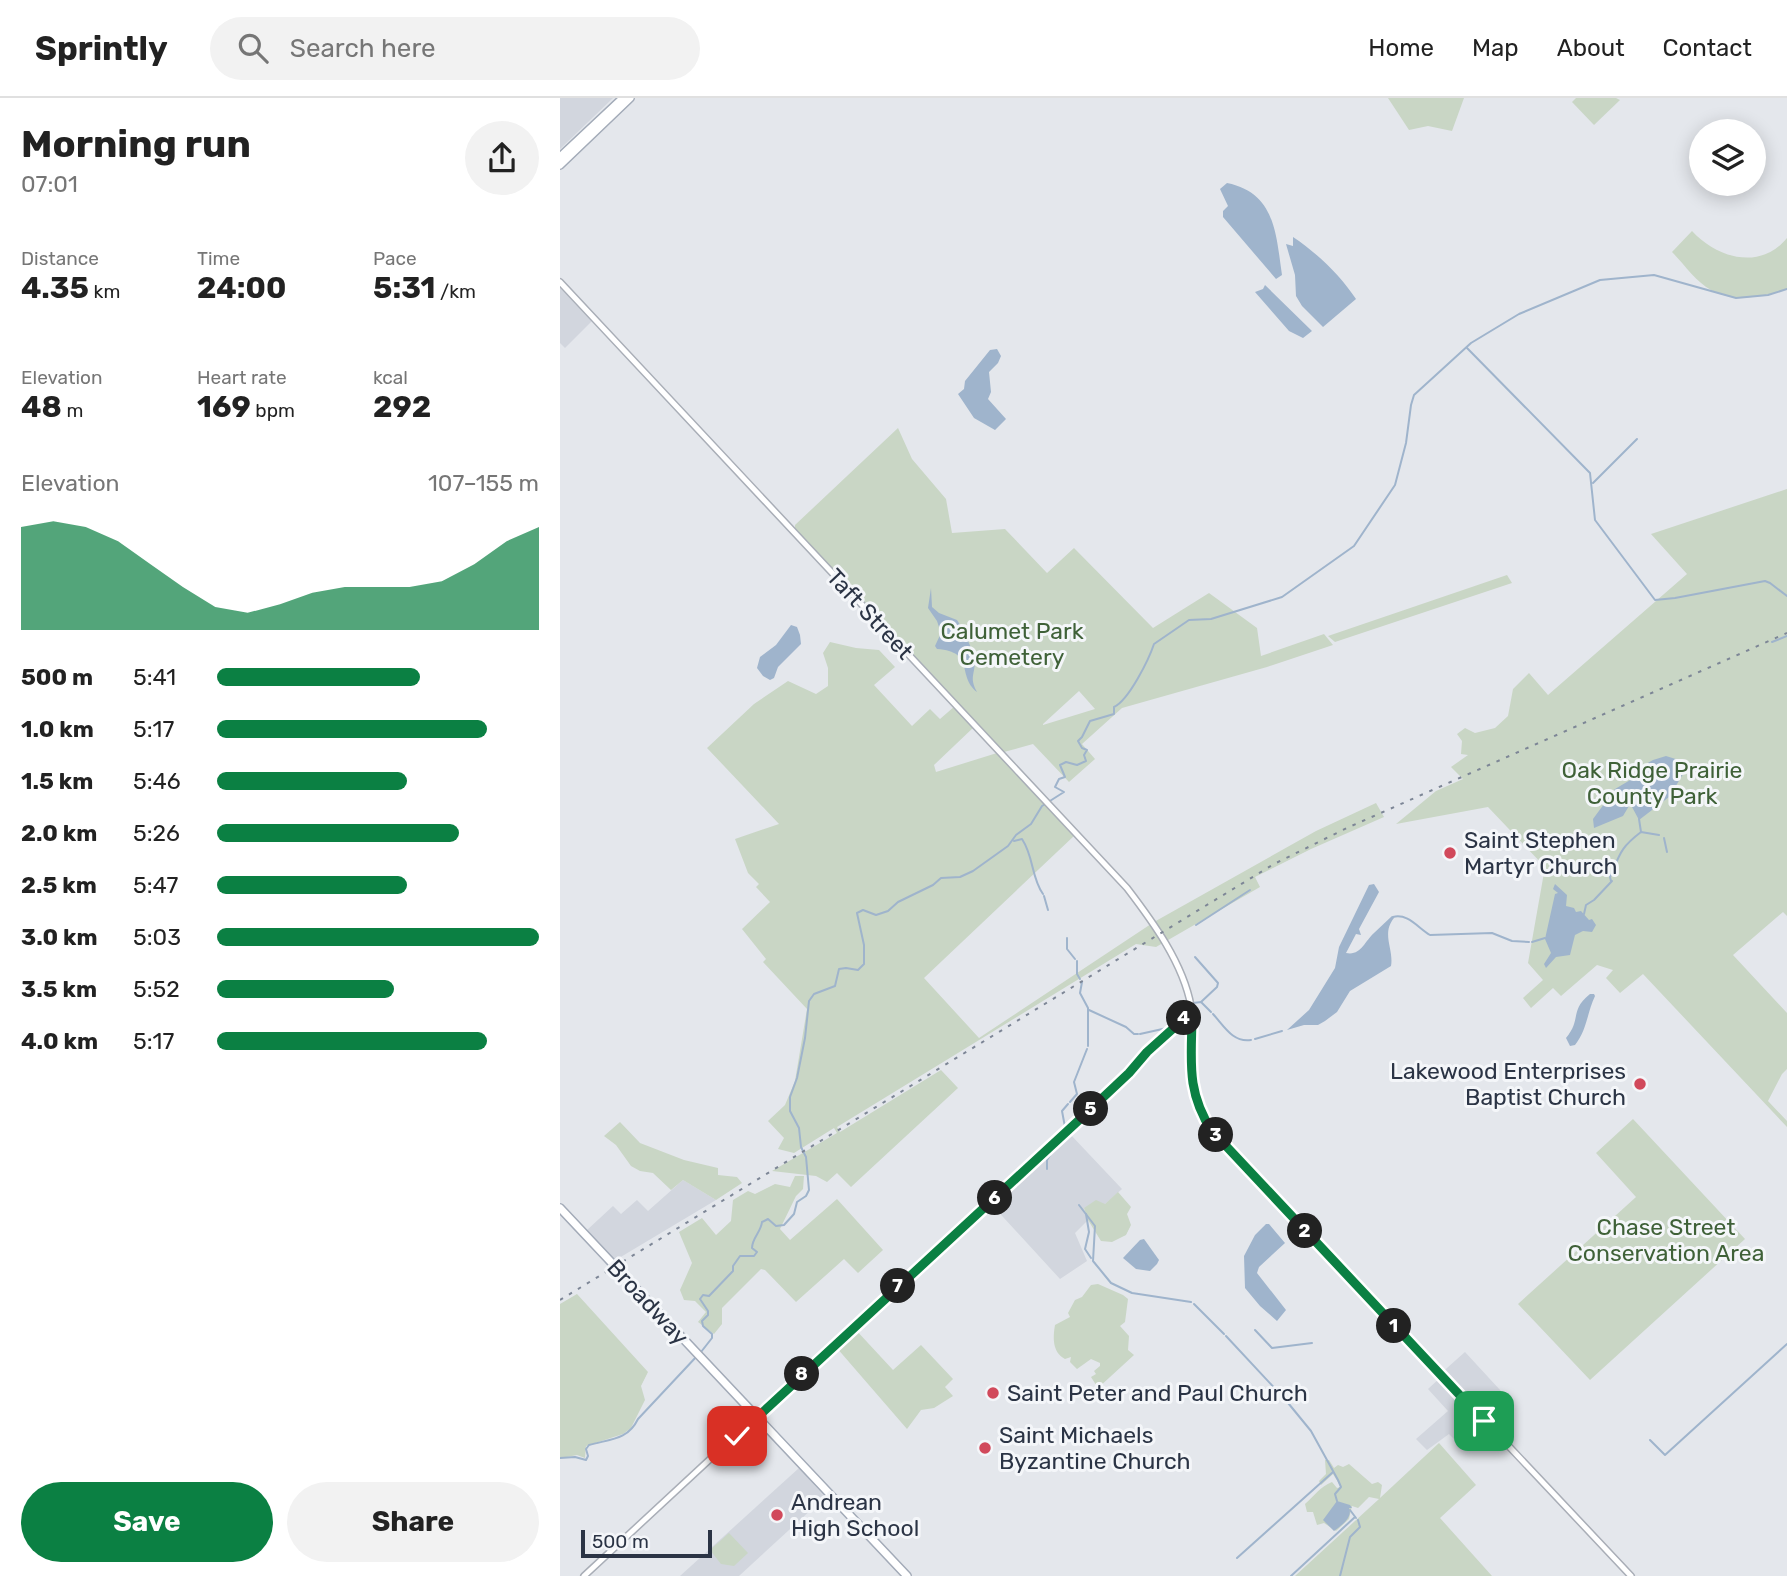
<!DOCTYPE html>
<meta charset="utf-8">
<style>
body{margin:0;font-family:Rubik,sans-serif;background:#f2f2f2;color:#222;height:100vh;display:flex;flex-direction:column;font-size:26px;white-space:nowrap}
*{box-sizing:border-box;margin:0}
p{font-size:23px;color:#767676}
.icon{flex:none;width:38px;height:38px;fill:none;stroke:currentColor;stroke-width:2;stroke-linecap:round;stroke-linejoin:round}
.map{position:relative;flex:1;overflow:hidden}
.side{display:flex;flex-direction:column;background:#fff;width:560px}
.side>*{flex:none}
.tools{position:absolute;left:1129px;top:21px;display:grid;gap:14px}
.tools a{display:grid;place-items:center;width:77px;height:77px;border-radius:50%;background:#fff;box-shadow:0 4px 18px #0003;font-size:35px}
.scale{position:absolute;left:21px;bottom:18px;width:131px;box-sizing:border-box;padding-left:7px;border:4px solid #2b3445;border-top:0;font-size:19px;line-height:24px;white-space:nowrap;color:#2b3445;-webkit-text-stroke:5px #f4f6f9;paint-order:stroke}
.pin{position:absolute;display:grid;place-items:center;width:60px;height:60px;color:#fff;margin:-30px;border-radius:14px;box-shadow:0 4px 10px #0006}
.km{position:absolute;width:35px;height:35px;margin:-18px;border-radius:50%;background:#222;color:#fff;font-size:19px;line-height:35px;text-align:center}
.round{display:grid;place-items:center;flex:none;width:74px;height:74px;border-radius:37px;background:#f2f2f2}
.head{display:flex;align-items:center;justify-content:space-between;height:119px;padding:0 21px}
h1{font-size:38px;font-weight:700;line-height:52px}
.stats{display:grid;grid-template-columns:repeat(3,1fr);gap:10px;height:119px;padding:7px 21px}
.stats div{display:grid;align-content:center}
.stats b{font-size:30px;font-weight:700}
.stats small{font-size:19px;font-weight:400}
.stats p{font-size:19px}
.chart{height:196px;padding:14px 21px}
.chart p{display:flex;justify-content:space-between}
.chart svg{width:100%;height:126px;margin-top:7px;fill:#0b8043;opacity:.7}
.action{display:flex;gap:14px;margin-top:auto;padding:14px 21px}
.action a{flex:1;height:80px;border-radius:42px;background:#0b8043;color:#fff;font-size:28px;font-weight:700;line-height:80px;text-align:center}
.action a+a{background:#f2f2f2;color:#222}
ul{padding:0 21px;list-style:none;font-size:23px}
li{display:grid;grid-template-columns:112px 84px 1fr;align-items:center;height:52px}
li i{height:18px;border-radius:9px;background:#0b8043}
header{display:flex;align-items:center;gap:42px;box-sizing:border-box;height:98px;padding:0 35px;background:#fff;border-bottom:2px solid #e0e0e0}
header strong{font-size:33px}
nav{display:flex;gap:38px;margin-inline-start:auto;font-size:24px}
.search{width:490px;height:63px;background:#f2f2f2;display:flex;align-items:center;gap:18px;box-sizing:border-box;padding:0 24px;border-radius:38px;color:#767676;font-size:26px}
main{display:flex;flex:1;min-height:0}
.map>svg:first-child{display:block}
.built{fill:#d2d6de}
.green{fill:#c9d6c5;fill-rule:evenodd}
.water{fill:#9fb4cc}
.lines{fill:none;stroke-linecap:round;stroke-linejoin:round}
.stream{stroke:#9fb4cc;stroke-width:2}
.secondary-casing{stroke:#a9aeb7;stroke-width:8}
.primary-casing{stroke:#a3abb8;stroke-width:10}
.secondary{stroke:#fff;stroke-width:5}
.primary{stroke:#fff;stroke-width:7}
.rail{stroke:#7d8696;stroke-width:2;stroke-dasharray:3.5 7;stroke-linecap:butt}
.route-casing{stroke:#fff;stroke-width:14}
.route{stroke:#0b8043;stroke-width:9}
.poi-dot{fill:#d1495b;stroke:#f4f6f9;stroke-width:2.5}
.labels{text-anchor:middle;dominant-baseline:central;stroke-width:6;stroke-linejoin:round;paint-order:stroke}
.street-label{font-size:23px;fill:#2b3445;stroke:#f4f6f9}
.park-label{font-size:23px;fill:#3f6138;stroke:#f4f6f9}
.poi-label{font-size:23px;fill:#2b3445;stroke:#f4f6f9;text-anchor:start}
</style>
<header>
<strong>Sprintly</strong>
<div class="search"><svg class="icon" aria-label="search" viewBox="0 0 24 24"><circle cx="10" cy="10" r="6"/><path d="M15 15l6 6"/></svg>Search here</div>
<nav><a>Home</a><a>Map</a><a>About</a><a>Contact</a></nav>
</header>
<main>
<section class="side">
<div class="head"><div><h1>Morning run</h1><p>07:01</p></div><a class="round"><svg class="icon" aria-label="share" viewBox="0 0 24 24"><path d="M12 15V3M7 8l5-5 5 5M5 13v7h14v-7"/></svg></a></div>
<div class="stats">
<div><p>Distance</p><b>4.35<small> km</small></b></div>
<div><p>Time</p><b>24:00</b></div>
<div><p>Pace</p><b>5:31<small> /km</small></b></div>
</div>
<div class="stats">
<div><p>Elevation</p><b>48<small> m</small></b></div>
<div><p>Heart rate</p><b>169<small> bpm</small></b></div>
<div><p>kcal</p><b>292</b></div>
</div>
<div class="chart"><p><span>Elevation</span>107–155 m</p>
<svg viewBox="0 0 160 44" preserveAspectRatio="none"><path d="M0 44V8L10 6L20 8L30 13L40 21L50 29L60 36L70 38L80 35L90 31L100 29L110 29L120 29L130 27L140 21L150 13L160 8V44z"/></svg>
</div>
<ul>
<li><b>500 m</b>5:41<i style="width:63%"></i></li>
<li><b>1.0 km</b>5:17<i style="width:84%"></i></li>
<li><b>1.5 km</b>5:46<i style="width:59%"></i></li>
<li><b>2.0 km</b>5:26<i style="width:75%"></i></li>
<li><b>2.5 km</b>5:47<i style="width:59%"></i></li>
<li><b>3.0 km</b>5:03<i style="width:100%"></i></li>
<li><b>3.5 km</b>5:52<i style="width:55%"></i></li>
<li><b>4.0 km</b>5:17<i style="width:84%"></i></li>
</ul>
<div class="action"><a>Save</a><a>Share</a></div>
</section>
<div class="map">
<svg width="1227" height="1478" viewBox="0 0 1227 1478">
<rect width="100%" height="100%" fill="#e4e7ec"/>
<g class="built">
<polygon points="0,0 53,0 0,51"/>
<polygon points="0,189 32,223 5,250 0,245"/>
<polygon points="510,1036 562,1091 544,1107 524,1110 528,1122 515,1135 527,1163 500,1181 432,1107"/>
<polygon points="123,1082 156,1102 54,1163 26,1133 53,1108 61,1116 77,1102 88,1113"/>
<polygon points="905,1254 952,1305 930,1327 925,1324 901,1348 889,1336 867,1352 856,1341 888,1313 868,1291 880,1280 878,1278"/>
<polygon points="239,1370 265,1399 179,1478 120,1478"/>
</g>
<g class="green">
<polygon points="828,0 904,0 892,33 868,28 849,32"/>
<polygon points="1016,0 1056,0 1060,2 1034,27 1012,4"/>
<path d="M1132 133C1157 160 1200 173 1227 140V191C1204 199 1174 205 1151 192 1136 184 1124 166 1112 154Z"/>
<path d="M338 330 352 361 386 401 392 435 445 431 487 475 514 450 593 530 649 495 697 530 701 558 764 536 773 547 707 569 562 610 522 646 535 661 509 684 473 646 444 654 235 431V427ZM519 593 535 611 483 627V626Z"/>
<polygon points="1227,391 1227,818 1223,814 1173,857 1227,915 1227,971 1222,976 1208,1003 1227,1023 1227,1029 1083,876 1060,895 1046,880 1053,872 1037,867 1001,898 993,890 971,910 963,900 983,882 968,865 985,769 928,709 836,726 876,693 903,681 891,669 908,657 901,656 902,643 897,636 905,630 915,635 935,630 948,618 953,591 969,575 988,597 1127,476 1091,436"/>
<polygon points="947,477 952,485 775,544 768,538"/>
<polygon points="270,544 296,550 319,552 335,569 314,587 352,628 370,611 380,621 395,608 415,628 374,667 376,674 437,655 515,737 364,880 419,940 594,824 756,733 816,705 824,719 751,751 695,779 700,789 596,849 576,846 277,1029 280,1034 381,972 398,990 291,1089 277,1075 267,1084 256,1078 212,1073 277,1035 274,1030 234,1055 218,1051 224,1040 208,1023 225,1007 235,983 247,911 203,864 206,861 182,831 210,804 196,789 199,786 188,775 175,741 219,726 147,650 194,606 228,583 256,596 268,588 268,570 263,555"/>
<polygon points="1073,1021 1185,1141 1030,1282 958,1206 1076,1099 1036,1055"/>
<polygon points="60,1024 80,1045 124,1062 158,1070 158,1077 177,1079 182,1085 156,1102 123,1082 111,1092 93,1075 80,1073 71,1068 56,1047 44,1038"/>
<polygon points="235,1078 244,1078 243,1091 236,1098 220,1131 230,1142 277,1101 323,1152 298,1175 284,1161 236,1204 205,1172 201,1171 162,1210 162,1226 154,1236 138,1224 146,1214 135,1203 124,1202 120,1192 132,1165 119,1134 142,1120 156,1137 171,1123 173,1102 188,1093 195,1096 215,1086 230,1089"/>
<polygon points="558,1094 571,1109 567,1116 571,1127 566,1137 552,1144 541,1143 528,1122 524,1110 536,1102 545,1106"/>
<path d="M538 1186 563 1197 568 1201 565 1224 560 1228 569 1238 568 1252 574 1257 538 1290 531 1279 536 1276 534 1273 540 1268V1265L531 1261 517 1271 510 1264 511 1259 505 1261C492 1254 493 1239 495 1227L510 1219 508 1215 515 1202 522 1199 531 1187Z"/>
<polygon points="17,1196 88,1274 81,1288 85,1302 71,1330 63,1336 26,1348 25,1360 17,1357 2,1360 0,1359 0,1206"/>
<polygon points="295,1231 333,1272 361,1247 393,1281 385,1289 393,1298 374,1310 361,1312 347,1331 276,1249"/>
<path d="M879 1345 916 1387 880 1420 932 1478H735L819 1401 809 1399 798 1410 792 1408 789 1421 776 1433 764 1425 757 1427 753 1414H747L745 1406C755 1397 760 1389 772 1384L777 1390 781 1389 773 1376 761 1387 759 1383 766 1376 765 1362H769L774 1370 778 1367 783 1369 789 1366 812 1386 818 1384 822 1387 820 1400Z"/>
<polygon points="169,1435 188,1455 174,1468 161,1466 150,1452"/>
</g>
<g class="water">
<path d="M667 85C716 95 716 137 722 177L716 181 663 119V113L668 108 660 91Z"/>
<path d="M733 139C757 155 780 177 796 201L763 229 742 208 736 198 735 177 726 146 733 148Z"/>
<polygon points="705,187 752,233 743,240 729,233 695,194 703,191"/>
<polygon points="437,251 441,258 438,265 429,274 431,294 428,301 446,321 435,332 414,320 398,296 404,291 405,283 430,252"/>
<path d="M371 490 372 509 379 515 397 522C402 529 414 554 415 562 415 577 409 579 417 594 396 577 416 554 377 551L375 548 381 535 377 523 368 510Z"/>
<polygon points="231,527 237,529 240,537 241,546 218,569 214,580 210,582 203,578 197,570 200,559 216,547"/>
<polygon points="1106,658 1122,663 1125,673 1109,699 1079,722 1072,709 1069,708 1063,718 1034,730 1033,721 1055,691 1072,681 1079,670 1093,662"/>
<path d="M814 786 819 794 799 831 801 837 796 836 786 855C801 858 804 844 814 835 820 829 826 824 832 818L834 820C821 836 834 851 831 868L790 893 777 914 765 923 758 927H744L727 932 749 912 775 870 779 849 809 787Z"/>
<polygon points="995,786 1007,797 1006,808 1014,810 1016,814 1021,813 1029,822 1032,821 1036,827 1032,834 1023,833 1015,837 1010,857 996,859 986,870 984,866 991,855 985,841 995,796 998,795 993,791"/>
<path d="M1030 896H1034L1035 898C1027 915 1027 932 1015 947L1010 948 1006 940C1022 921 1009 913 1030 896Z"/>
<polygon points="706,1126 709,1126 725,1145 699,1169 697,1175 726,1212 717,1223 700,1208 685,1190 684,1158 695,1137"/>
<polygon points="584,1141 599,1162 597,1166 590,1173 576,1171 563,1160 580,1142"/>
<path d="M777 1403 790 1407 792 1410H789C793 1419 782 1427 774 1433L763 1422Z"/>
</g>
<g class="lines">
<g class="stream">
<polyline points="907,250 1030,375 1035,422 1095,502 1115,500 1205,483 1210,485 1227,498"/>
<polyline points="1033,385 1077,341"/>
<polyline points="1212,544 1227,538"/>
<polyline points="1079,721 1081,734"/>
<polyline points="1104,740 1107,754"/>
<path d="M454 743 462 741C474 759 471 779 483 796"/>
<path d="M1051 783 1050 779C1060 756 1060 750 1081 734L1099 737"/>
<polyline points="484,798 488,812"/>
<polyline points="1024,816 1026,807 1034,802 1052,783"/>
<path d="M833 819C848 815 858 830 870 837L932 835 952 843 969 844"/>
<polyline points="636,827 690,792"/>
<polyline points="507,840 507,851 515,861"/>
<polyline points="972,844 985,840"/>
<polyline points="635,859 658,885 657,889 641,904"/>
<polyline points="517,863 517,876 520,881"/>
<polyline points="522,884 520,895 528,910 528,948"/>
<polyline points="633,905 641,904 651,914"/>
<polyline points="529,912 566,929 574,936 578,936"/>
<path d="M653 916C664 928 673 945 691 942"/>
<polyline points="580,936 607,930 628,907"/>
<polyline points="695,941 722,933"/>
<polyline points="510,1004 517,996 514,984 527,951"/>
<polyline points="505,1029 502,1013 508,1006"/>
<polyline points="487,1071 487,1062 495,1049"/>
<polyline points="519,1107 535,1128 533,1163 551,1185 572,1195 631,1204"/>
<polyline points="526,1116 529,1134 525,1151 531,1160"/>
<polyline points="634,1206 664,1236"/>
<polyline points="695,1232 712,1250 752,1245"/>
<polyline points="666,1238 720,1296"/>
<path d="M141 1254 152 1240V1236L143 1228 142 1223 148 1217V1213L140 1201 143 1197 149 1198 173 1173V1168L180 1158H194L197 1154 192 1150C192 1140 201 1134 202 1124L208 1121 216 1128 224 1127 234 1116 237 1104 246 1098 249 1092 246 1059 241 1049 239 1030 230 1013V999L237 980 245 940 249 903 254 896 275 888 279 871 286 870 298 872 304 866V847L297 815 303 812 316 817 328 813 338 804 373 787 381 780 400 779 413 773 448 748 456 737 471 726 482 708 504 694 495 689 499 681 505 679 500 667 506 664 517 667 526 663 524 657 527 652 522 650 518 643 522 639 530 623 554 616V609C569 602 589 561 594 546L629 522 651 521 722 499 794 448 835 387 846 345 851 307 854 297 911 245 959 216 1040 182 1094 177 1176 200 1208 197 1227 191"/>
<polyline points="724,1300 751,1333 778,1382 781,1389 775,1396 777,1403"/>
<polyline points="1090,1342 1105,1357 1227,1246"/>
<path d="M0 1360 15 1359 26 1362 28 1358 26 1351 29 1347C50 1341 68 1342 78 1321L137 1258"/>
<polyline points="790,1412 796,1420"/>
<polyline points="677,1460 773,1374"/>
<polyline points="731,1478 795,1419"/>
<polyline points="780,1478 790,1439 800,1429 798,1422"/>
</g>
<defs>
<g id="secondary">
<path d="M0 184 567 790C593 824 623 865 631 908 634 922 631 936 631 951 629 981 635 1007 652 1033L1071 1478"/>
<polyline points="174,1338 496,1043 569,975 587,954 632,912"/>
<polyline points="24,1478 175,1338"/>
</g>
<g id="primary">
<polyline points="0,59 63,0"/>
<polyline points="0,67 70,0"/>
<polyline points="0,1110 347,1478"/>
</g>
</defs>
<use href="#secondary" class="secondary-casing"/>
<use href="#primary" class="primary-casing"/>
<use href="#secondary" class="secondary"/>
<use href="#primary" class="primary"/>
<polyline class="rail" points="0,1202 714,766 789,729 1227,535"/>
</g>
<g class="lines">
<defs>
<path id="route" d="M177 1338 518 1023 569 975 587 954 626 919 632 923C631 965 627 995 652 1033L924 1323"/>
</defs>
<use href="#route" class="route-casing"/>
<use href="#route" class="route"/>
</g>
<g class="poi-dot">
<circle cx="890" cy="755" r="7"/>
<circle cx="1080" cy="986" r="7"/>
<circle cx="433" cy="1295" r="7"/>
<circle cx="425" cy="1350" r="7"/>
<circle cx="217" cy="1417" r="7"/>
</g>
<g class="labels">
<g class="street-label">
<text transform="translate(310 516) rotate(47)">Taft Street</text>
<text transform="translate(88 1204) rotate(47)">Broadway</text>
</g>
<g class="park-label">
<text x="452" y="533">Calumet Park<tspan x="452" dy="26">Cemetery</tspan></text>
<text x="1092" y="672">Oak Ridge Prairie<tspan x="1092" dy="26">County Park</tspan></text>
<text x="1106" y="1129">Chase Street<tspan x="1106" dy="26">Conservation Area</tspan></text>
</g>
<g class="poi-label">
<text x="904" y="742">Saint Stephen<tspan x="904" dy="26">Martyr Church</tspan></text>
<text x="1066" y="973" text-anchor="end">Lakewood Enterprises<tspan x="1066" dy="26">Baptist Church</tspan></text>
<text x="447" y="1295">Saint Peter and Paul Church</text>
<text x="439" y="1337">Saint Michaels<tspan x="439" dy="26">Byzantine Church</tspan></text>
<text x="231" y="1404">Andrean<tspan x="231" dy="26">High School</tspan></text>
</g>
</g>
</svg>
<div class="tools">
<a><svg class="icon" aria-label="layers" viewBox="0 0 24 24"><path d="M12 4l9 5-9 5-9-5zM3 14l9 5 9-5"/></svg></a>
</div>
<div class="scale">500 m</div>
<div class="pin" style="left:924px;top:1323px;background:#1e9e55"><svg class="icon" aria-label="arrive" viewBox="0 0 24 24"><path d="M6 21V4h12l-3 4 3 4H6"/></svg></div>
<div class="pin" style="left:177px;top:1338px;background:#d93025"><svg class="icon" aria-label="check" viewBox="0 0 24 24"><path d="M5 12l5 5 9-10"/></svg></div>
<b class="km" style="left:834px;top:1228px">1</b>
<b class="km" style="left:745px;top:1133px">2</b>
<b class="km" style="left:656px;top:1037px">3</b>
<b class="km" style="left:624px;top:920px">4</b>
<b class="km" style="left:531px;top:1011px">5</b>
<b class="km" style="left:435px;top:1100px">6</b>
<b class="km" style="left:338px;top:1188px">7</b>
<b class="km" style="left:242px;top:1276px">8</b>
</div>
</main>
